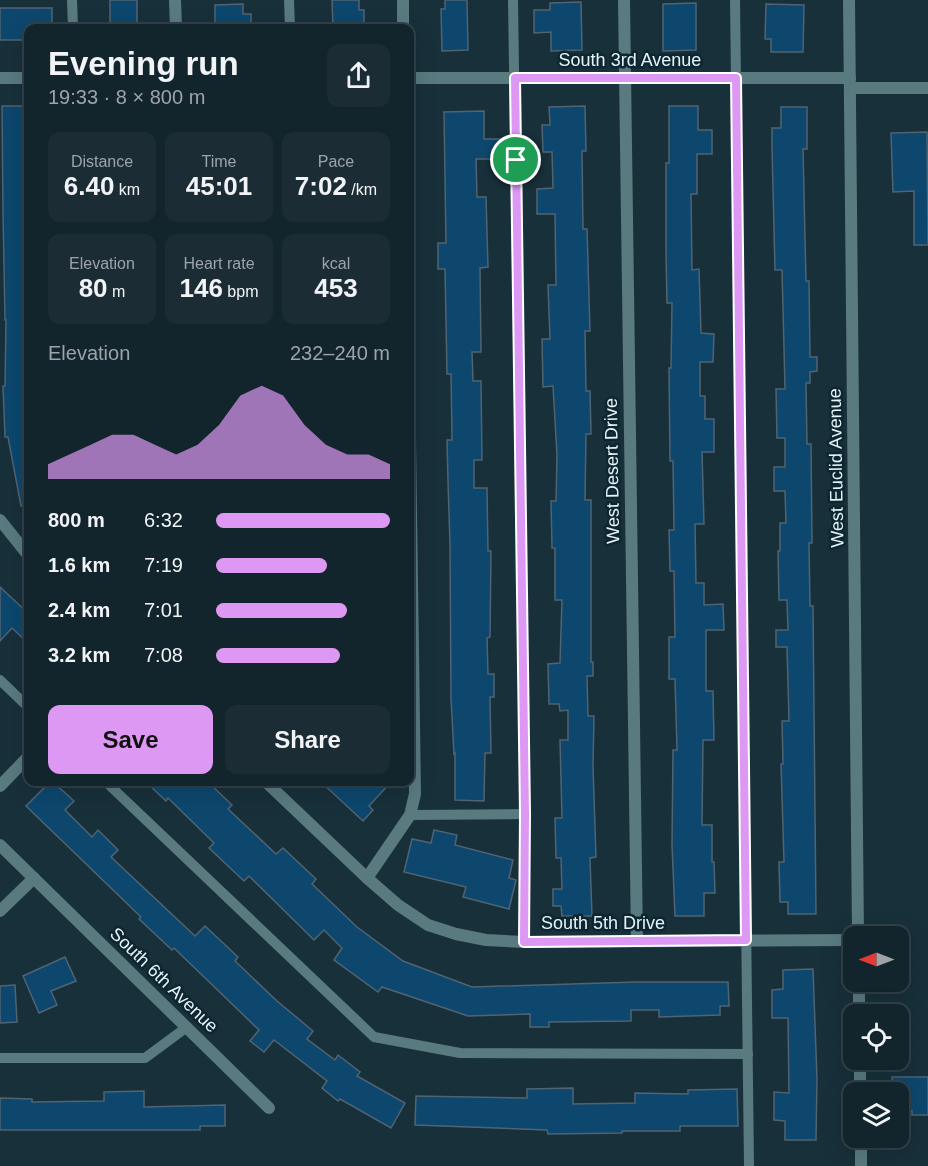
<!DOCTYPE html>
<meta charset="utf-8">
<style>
body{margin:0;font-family:Helvetica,sans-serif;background:#1b2c34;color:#f1f3f6;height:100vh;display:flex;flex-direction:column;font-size:22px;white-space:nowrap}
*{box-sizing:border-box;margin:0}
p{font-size:20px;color:#9ca4a9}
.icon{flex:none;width:33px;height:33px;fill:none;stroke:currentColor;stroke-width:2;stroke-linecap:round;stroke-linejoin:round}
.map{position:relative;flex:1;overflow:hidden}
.side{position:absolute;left:24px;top:24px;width:390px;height:762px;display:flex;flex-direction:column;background:#12242c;border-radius:12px;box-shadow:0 6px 24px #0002,0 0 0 2px #314148}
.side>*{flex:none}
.needle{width:39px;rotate:270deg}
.buttons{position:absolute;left:843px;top:926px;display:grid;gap:12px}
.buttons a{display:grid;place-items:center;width:66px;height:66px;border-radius:12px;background:#12242c;box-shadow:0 6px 24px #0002,0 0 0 2px #314148;font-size:30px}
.pin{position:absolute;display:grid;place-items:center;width:51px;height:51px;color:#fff;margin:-26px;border:3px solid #fff;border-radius:50%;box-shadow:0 2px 6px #0007}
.round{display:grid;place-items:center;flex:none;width:63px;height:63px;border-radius:12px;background:#1b2c34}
.headline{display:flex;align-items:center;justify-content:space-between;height:102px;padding:0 24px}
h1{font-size:33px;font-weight:700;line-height:45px}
.figures{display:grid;grid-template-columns:repeat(3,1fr);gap:9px;height:102px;padding:6px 24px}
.figures div{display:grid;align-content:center;border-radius:12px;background:#1b2c34;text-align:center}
.figures b{font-size:26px;font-weight:700}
.figures small{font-size:16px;font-weight:400}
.figures p{font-size:16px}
.chart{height:168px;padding:12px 24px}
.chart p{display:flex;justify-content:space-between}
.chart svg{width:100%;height:108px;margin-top:6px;fill:#dd98f3;opacity:.7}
.primary-button{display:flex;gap:12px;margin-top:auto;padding:12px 24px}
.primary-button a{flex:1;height:69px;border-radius:12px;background:#dd98f3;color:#111;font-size:24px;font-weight:700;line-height:69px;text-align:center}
.primary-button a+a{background:#1b2c34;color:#f1f3f6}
ul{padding:0 24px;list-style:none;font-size:20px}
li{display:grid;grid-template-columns:96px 72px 1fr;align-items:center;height:45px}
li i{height:15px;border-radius:8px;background:#dd98f3}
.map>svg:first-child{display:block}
.building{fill:#0d476d;stroke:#506373;stroke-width:1.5}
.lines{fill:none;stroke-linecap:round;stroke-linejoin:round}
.service{stroke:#597a7f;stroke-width:10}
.minor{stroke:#597a7f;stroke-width:12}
.route-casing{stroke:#fff;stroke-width:12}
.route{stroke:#dd98f3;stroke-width:8}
.labels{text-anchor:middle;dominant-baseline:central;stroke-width:5;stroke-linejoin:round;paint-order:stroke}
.street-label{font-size:18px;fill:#e5f4fa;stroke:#0e2630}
</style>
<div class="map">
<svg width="928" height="1166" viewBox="0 0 928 1166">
<rect width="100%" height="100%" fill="#18303a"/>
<g class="building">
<rect x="110" y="0" width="27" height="28"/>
<polygon points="332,0 359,0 359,10 364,10 364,28 333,28"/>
<polygon points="445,0 467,0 468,50 442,51 441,9 445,9"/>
<polygon points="581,2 582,50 551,51 551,32 534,33 534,10 550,10 550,3"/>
<polygon points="696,3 696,50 663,51 663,4"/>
<polygon points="243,4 243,14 251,14 251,28 215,28 215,5"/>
<polygon points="766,4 804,5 803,52 771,52 771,39 765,39"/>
<polygon points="0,8 52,8 52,28 28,28 28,40 0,40"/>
<polygon points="2,106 28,106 28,505 21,506 8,437 5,437 3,386 5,386 6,320 5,320 3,213"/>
<polygon points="585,106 586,151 582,151 583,229 587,229 590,331 585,331 586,391 590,391 591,434 586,434 585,500 591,500 591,662 593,662 593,676 587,676 588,716 594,716 593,766 596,857 590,858 592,916 562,916 561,906 553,906 553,889 562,889 561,858 556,858 555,818 562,818 560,740 568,740 568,710 560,711 559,704 549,704 548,664 560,663 562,600 555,600 555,548 552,548 551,501 556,501 557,455 553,386 543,387 542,339 550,339 548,285 556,285 555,214 537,214 537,189 553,188 552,152 543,152 542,125 550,125 549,107"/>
<polygon points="669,106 698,106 698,130 712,130 712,154 697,154 697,194 691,194 692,270 699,269 701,333 714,334 713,362 700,362 700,396 705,396 705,419 714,419 714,452 702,452 704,524 695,524 696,583 704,583 704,605 723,604 724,630 706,630 706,691 713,691 714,740 703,740 702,825 712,825 712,862 714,862 715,893 704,893 704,916 675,916 672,845 673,750 677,750 675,679 669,679 669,637 675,637 674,571 670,571 669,530 674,530 673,461 670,461 669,368 671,368 672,303 667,303 666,254 666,163 669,163"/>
<polygon points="781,107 807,107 807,149 803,149 806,281 809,281 810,357 817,357 817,371 810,372 810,383 806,383 807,444 811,444 812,543 809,543 810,606 813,606 816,914 788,914 788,902 780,902 779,862 784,862 781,764 783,764 782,721 789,721 787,647 776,647 776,630 788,630 787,600 779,600 778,551 780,551 780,523 786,523 785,491 774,491 774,467 785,467 785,438 777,438 776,389 785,389 782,270 775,270 772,149 772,128 781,128"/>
<polygon points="484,111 484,139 505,139 506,159 476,159 477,197 486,197 488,267 480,268 481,352 472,352 473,381 481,381 482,460 474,460 474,488 487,488 488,551 491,551 490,637 487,638 488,674 494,674 494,697 490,697 491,753 485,753 484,801 455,800 455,753 454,754 451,698 450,544 448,481 447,440 452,440 451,374 447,374 445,269 438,269 438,243 446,243 444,112"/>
<polygon points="927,132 928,245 914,245 914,191 893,192 891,133"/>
<polygon points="0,587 28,613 28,643 12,628 0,641"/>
<polygon points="50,782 53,782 74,801 65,810 92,837 98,830 118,850 111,857 195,936 205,926 238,957 235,961 277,1001 313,1031 307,1039 335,1060 338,1055 360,1072 357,1076 405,1103 391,1128 340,1099 338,1101 322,1088 327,1081 274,1040 264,1052 250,1041 259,1030 174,948 172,950 139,919 141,917 26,806"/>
<polygon points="146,782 208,782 232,805 228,809 276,854 283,848 316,879 312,884 357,927 403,961 472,987 636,982 728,982 729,1006 720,1006 720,1015 659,1017 659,1010 631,1010 631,1021 549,1022 549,1027 530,1027 530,1014 468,1016 382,987 378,992 334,960 342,948 324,930 314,940 249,876 244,881 209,848 214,843 168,798 166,801"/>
<polygon points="321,782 391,782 369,806 373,810 363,821"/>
<polygon points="434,830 457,835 455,845 513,860 509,878 516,880 509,909 463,897 466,887 404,872 412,839 431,843"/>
<polygon points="65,957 76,981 51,991 57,1005 39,1013 23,976"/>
<polygon points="813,969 817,1079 816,1140 785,1140 785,1121 774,1120 774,1092 789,1093 788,1018 772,1018 772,990 783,989 783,970"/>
<polygon points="15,985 17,1022 0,1023 0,986"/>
<polygon points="892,1077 928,1077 928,1115 912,1115 912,1111 898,1111 898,1092 892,1092"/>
<polygon points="573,1088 573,1104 635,1103 635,1093 688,1094 688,1090 737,1089 738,1126 680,1126 680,1131 622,1131 622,1133 548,1134 547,1130 415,1125 416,1096 527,1098 527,1089"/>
<polygon points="144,1091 144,1107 225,1105 225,1126 200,1126 200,1130 0,1130 0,1098 32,1099 32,1102 104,1101 104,1092"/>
</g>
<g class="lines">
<g class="service">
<polyline points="72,0 73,28"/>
<polyline points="289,0 290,28"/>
<polyline points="513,0 525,814 524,942"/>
<polyline points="735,0 749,1166"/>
<polyline points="0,680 28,707"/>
<polyline points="106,782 374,1037 460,1053 748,1054"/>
<polyline points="410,815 525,814"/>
<polyline points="0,1058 145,1058 187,1027"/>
</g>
<g class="minor">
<polyline points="175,0 176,28"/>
<polyline points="403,0 403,28"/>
<polyline points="624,0 637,941"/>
<polyline points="849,0 858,936"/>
<polyline points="0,78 28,78"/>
<polyline points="410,78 850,78"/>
<polyline points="851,88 928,88"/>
<polyline points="0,520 28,555"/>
<polyline points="266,782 367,878 398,905 428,925 456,934 486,940 524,942 854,940"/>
<polyline points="0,786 28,757"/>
<polyline points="0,845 269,1108"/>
<polyline points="367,878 410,815 415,794 410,441"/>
<polyline points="0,911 34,878"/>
<polyline points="859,981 859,1014"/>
<polyline points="860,1059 860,1092"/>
<polyline points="861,1137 861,1166"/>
</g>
</g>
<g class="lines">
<defs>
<polygon id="route" points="515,78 736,78 746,940 524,942 525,814"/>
</defs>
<use href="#route" class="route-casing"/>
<use href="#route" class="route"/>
</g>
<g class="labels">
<g class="street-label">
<text x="630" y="60">South 3rd Avenue</text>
<text transform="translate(836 468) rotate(-91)">West Euclid Avenue</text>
<text transform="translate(612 471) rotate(-91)">West Desert Drive</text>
<text x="603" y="923">South 5th Drive</text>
<text transform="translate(164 980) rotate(44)">South 6th Avenue</text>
</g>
</g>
</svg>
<div class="buttons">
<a><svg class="needle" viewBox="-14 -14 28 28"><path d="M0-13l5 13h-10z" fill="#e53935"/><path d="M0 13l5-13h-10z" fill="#9ca4a9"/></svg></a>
<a><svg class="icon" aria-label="locate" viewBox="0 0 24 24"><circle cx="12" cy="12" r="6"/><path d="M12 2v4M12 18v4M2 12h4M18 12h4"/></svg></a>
<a><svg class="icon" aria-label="layers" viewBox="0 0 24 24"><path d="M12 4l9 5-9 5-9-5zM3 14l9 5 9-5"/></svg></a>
</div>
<div class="pin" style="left:516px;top:160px;background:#1e9e55"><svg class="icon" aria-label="arrive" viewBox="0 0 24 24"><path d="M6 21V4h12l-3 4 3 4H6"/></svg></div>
<section class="side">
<div class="headline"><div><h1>Evening run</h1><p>19:33 · 8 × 800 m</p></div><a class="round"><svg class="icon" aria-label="share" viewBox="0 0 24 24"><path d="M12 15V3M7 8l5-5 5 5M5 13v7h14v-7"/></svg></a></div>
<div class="figures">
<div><p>Distance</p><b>6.40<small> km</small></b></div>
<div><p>Time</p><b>45:01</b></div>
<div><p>Pace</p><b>7:02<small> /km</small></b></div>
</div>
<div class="figures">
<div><p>Elevation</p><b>80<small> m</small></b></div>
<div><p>Heart rate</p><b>146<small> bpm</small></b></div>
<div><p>kcal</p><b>453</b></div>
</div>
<div class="chart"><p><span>Elevation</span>232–240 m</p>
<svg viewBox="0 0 160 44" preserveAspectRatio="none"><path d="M0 44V38L10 34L20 30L30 26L40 26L50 30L60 34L70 30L80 22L90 10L100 6L110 10L120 22L130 30L140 34L150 34L160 38V44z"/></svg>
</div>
<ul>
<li><b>800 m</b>6:32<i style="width:100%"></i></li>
<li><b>1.6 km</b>7:19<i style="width:64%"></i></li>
<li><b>2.4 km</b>7:01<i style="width:75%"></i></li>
<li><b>3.2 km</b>7:08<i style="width:71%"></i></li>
</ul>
<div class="primary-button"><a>Save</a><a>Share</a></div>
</section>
</div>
